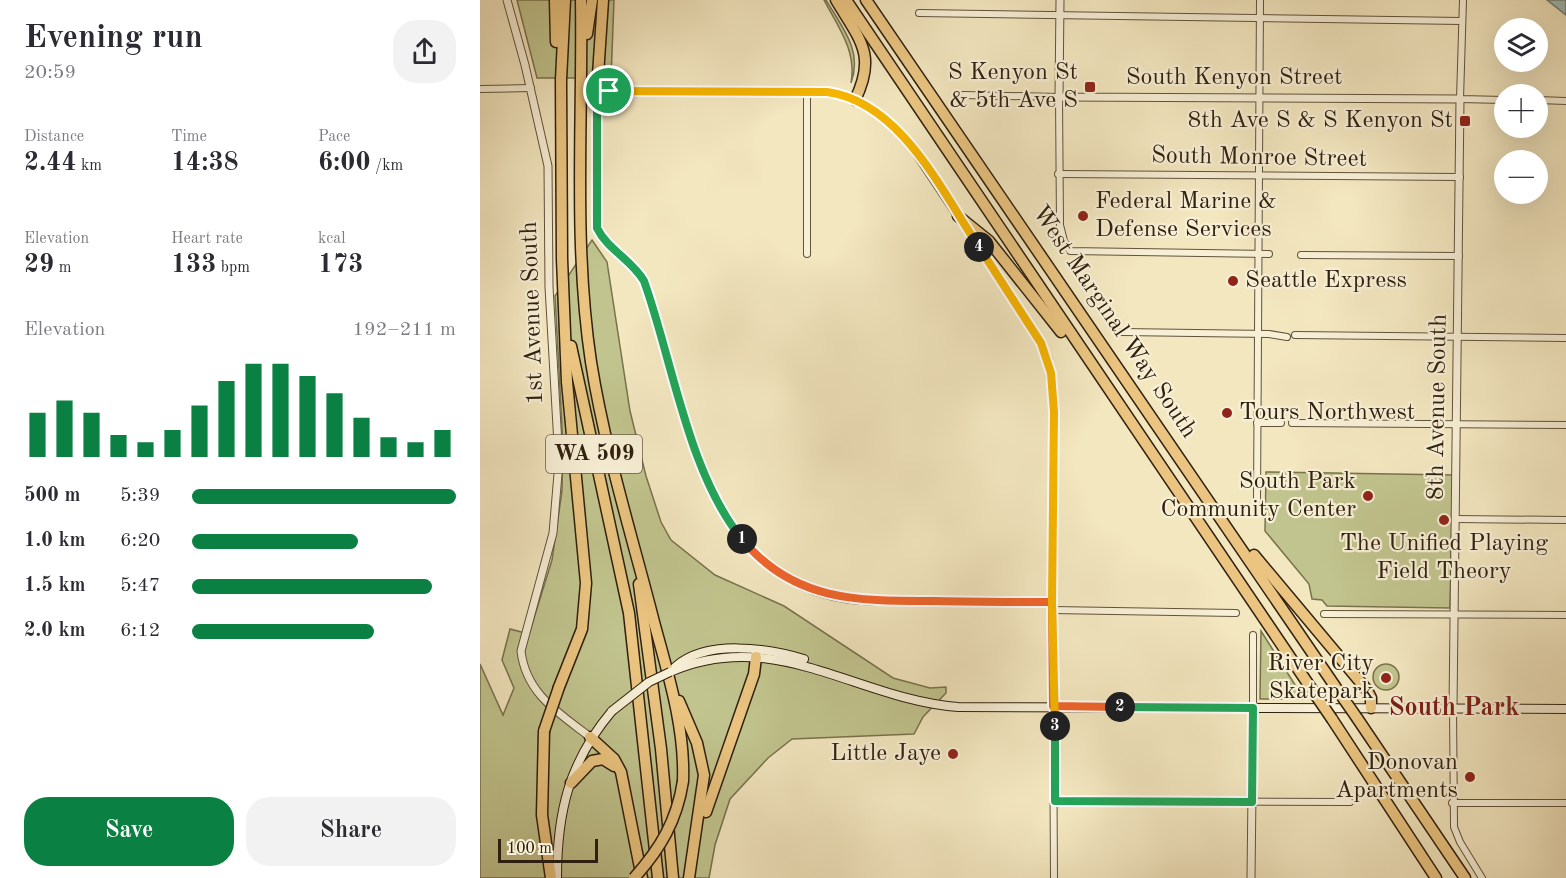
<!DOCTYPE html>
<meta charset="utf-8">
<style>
body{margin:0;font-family:"Old Standard TT",serif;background:#f2f2f3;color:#2b2b33;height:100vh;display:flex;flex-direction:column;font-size:22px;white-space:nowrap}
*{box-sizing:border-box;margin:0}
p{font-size:20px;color:#7c7c81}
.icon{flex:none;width:33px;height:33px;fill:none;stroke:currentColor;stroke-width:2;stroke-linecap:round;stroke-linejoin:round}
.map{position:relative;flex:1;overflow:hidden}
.panel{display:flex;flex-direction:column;background:#fff;width:480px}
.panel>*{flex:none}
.buttons{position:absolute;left:1014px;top:18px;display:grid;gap:12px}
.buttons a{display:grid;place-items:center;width:54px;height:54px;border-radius:50%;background:#fff;box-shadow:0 6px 24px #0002;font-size:30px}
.scale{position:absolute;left:18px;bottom:15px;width:100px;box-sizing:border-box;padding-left:6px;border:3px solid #2f200f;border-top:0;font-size:16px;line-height:21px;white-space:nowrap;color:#2f200f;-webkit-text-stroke:4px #f7efd6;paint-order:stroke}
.pin{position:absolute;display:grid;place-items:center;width:51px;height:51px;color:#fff;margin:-26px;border:3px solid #fff;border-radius:50%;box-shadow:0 2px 6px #0007}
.km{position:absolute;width:30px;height:30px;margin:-15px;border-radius:50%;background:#222;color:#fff;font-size:16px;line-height:30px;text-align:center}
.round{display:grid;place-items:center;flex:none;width:63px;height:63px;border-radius:24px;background:#f2f2f3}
.head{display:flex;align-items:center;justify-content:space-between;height:102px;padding:0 24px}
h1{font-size:33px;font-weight:800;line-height:45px}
.stats{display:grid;grid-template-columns:repeat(3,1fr);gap:9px;height:102px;padding:6px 24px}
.stats div{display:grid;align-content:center}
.stats b{font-size:26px;font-weight:800}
.stats small{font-size:16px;font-weight:400}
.stats p{font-size:16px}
.chart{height:168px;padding:12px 24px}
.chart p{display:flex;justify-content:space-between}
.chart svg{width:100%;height:108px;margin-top:6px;stroke:#0b8043;stroke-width:6}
.primary-button{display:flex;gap:12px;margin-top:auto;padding:12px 24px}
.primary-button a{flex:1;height:69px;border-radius:24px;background:#0b8043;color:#fff;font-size:24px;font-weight:800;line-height:69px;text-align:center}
.primary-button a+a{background:#f2f2f3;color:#2b2b33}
ul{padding:0 24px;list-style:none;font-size:20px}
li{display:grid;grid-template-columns:96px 72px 1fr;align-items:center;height:45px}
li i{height:15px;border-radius:8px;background:#0b8043}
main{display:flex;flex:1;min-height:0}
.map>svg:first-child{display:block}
.green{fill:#c1c48e;stroke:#78724e;stroke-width:1.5}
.water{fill:#9dbeb9;stroke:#717f75;stroke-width:1.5}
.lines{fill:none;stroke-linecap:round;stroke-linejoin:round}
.minor-casing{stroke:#60523b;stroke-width:8}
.tertiary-casing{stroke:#60523b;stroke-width:9}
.secondary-casing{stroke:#2f200f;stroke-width:10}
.motorway-casing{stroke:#2f200f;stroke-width:13}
.minor{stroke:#f7efd6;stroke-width:6}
.tertiary{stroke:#f7efd6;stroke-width:7}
.secondary{stroke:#f7efd6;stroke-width:8}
.motorway{stroke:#eac480;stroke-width:10}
.secondary-bridge-casing{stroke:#2f200f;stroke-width:10;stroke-linecap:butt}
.motorway-bridge-casing{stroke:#2f200f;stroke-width:13;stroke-linecap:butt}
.secondary-bridge{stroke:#f7efd6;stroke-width:8}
.motorway-bridge{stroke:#eac480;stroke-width:10}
.split-1-casing{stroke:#fff;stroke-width:12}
.split-2-casing{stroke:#fff;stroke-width:12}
.split-3-casing{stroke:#fff;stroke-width:12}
.split-4-casing{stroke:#fff;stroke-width:12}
.split-5-casing{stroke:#fff;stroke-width:12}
.split-1{stroke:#22a559;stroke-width:8}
.split-2{stroke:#f0652b;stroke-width:8}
.split-3{stroke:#22a559;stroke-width:8}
.split-4{stroke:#f5b400;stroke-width:8}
.split-5{stroke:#f5b400;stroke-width:8}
.poi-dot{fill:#8f2418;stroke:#f7efd6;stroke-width:2}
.labels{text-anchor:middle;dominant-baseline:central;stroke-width:4.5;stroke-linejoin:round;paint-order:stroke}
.shield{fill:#f7efd6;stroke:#6b5e4b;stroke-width:1.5}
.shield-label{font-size:22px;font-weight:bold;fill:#2f200f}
.poi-label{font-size:24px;fill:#2f200f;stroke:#f7efd6;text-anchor:end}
.street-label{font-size:24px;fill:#2f200f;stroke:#f7efd6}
.neighbourhood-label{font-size:26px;font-weight:bold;fill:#7a1f14;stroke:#f7efd6}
</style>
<main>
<section class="panel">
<div class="head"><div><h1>Evening run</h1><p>20:59</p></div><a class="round"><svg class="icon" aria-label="share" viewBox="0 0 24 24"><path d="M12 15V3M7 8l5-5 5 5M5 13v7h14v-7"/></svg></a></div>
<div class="stats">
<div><p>Distance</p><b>2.44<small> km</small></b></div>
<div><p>Time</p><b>14:38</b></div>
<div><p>Pace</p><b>6:00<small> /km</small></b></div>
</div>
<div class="stats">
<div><p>Elevation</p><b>29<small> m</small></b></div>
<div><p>Heart rate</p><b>133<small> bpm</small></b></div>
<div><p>kcal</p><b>173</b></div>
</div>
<div class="chart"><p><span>Elevation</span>192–211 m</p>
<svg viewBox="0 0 160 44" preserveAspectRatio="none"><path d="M5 44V26M15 44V21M25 44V26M35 44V35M45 44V38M55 44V33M65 44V23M75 44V13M85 44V6M95 44V6M105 44V11M115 44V18M125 44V28M135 44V36M145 44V38M155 44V33"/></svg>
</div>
<ul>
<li><b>500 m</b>5:39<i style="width:100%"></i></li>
<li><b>1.0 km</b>6:20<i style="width:63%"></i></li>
<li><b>1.5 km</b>5:47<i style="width:91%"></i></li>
<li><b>2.0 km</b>6:12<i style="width:69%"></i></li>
</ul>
<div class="primary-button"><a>Save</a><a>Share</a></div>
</section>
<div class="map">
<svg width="1086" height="878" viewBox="0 0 1086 878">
<rect width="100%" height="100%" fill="#f3e7c0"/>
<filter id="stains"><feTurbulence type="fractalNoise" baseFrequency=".00333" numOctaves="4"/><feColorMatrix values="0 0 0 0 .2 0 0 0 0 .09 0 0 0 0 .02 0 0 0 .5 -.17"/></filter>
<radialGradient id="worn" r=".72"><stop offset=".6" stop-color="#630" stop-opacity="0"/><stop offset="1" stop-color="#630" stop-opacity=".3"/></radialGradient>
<g class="green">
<polygon points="37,0 134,0 131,78 57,78"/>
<path d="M344 0H346C362 27 383 51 371 83 377 51 358 27 344 0Z"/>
<polygon points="112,240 127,262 150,411 166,476 181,522 191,540 235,575 304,606 413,678 450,688 466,687 466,693 443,717 434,734 312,739 288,758 250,799 235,845 229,878 0,878 0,664 23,715 34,688 22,660 30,629 49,634 72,560 82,491 83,445 75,296"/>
<polygon points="786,472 973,475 970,608 847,606 842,600 832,599 829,584 785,531"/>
<polygon points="781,631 824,699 780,699"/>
<circle cx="906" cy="677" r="13"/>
</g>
<polygon class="water" points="1067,0 1086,0 1086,15"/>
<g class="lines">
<defs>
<g id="minor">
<polyline points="983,0 980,99 1024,100"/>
<polyline points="439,13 982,21"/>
<polyline points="0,89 51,88"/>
<polyline points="483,95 579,97 580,225 584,241 590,251 789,254"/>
<polyline points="1058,100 1086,101"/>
<polyline points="578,174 980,177"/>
<polyline points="327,254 327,92"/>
<polyline points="821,255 979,256"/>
<polyline points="642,332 789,334 807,337"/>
<polyline points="815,335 1086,338"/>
<polyline points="777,423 801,423"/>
<polyline points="812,423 1086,425"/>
<polyline points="777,501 780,0"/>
<polyline points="975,519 1086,520"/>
<polyline points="572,610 756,613"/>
<polyline points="844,614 1086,615"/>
<polyline points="773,635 773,708"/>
<polyline points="573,707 574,878"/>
<polyline points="973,708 974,827 980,842 1002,878"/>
<polyline points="575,801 870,802"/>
<polyline points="972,803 1086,803"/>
</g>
<g id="tertiary">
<path d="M27 0 45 65 68 166 69 287 79 462 73 533 41 651C46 694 79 713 110 737"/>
<polyline points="580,0 579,97 980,99 973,708"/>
<path d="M572 602C529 602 487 602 444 601 419 601 392 603 367 599 218 577 206 394 164 281 152 260 127 249 117 228V90L347 92 364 95 386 106 413 125 429 143 555 332 568 359 574 412 573 707"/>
<polyline points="771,878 773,708"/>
</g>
<g id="secondary">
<path d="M195 667C226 639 287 648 324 659"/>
<path d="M190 672C295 626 376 699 478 707L1086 709"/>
<path d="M77 878C77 812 89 762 132 711"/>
</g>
<g id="motorway">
<polyline points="75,0 76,42"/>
<path d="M101 0C103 120 93 243 111 362 125 450 152 536 174 622 188 674 205 727 203 781"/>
<path d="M356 0C380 40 397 55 375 100"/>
<polyline points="366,0 837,697"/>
<polyline points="386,0 861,695"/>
<polyline points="107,34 112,0"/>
<polyline points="117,90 123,0"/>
<polyline points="478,216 509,241 581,332"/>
<polyline points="91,346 149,613 178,878"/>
<polyline points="774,555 887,690 891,698 891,708"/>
<polyline points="159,584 181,749 193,878"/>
<polyline points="79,687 102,629 106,583 87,382 82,259 81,80 85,0"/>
<polyline points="199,701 217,743 224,775 209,878"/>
<polyline points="877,718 985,878"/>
<polyline points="852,719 956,878"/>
<polyline points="64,731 62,815 71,878"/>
<polyline points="110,737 134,759 141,772 162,878"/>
<polyline points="91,783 112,761 123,759 134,766"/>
<polyline points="226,812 274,674 276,657"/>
</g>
</defs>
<use href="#minor" class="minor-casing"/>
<use href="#tertiary" class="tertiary-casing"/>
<use href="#secondary" class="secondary-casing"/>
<use href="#motorway" class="motorway-casing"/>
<use href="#minor" class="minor"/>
<use href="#tertiary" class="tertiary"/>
<use href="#secondary" class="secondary"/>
<use href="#motorway" class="motorway"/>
<defs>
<polyline id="secondary-bridge" points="132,711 169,682 190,672"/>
<g id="motorway-bridge">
<polyline points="861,695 877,718"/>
<polyline points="837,697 852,719"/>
<polyline points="64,731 79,687"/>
<path d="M154 878C180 849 197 821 203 781"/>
</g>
</defs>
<use href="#secondary-bridge" class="secondary-bridge-casing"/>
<use href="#motorway-bridge" class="motorway-bridge-casing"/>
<use href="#secondary-bridge" class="secondary-bridge"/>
<use href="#motorway-bridge" class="motorway-bridge"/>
</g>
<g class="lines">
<defs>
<path id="split-1" d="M129 91 117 90V228C127 249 152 260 164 281 193 362 208 473 262 539"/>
<path id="split-2" d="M262 539C314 603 382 601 456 601 495 602 533 602 572 602L573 706 640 707"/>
<polyline id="split-3" points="575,726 575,801 772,802 773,708 640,707"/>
<polyline id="split-4" points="499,247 561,343 571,373 574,412 572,602 575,726"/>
<path id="split-5" d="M129 91 347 92C421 102 462 192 499 247"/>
</defs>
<use href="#split-1" class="split-1-casing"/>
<use href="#split-2" class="split-2-casing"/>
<use href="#split-3" class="split-3-casing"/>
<use href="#split-4" class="split-4-casing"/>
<use href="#split-5" class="split-5-casing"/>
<use href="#split-1" class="split-1"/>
<use href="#split-2" class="split-2"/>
<use href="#split-3" class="split-3"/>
<use href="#split-4" class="split-4"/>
<use href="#split-5" class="split-5"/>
</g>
<g class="poi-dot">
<rect x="604" y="81" width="12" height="12" rx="3"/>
<rect x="979" y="115" width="12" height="12" rx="3"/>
<circle cx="603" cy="216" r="6"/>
<circle cx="753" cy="281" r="6"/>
<circle cx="747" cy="413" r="6"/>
<circle cx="888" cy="496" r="6"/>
<circle cx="964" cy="520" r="6"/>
<circle cx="906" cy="678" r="6"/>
<circle cx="473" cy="754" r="6"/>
<circle cx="990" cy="777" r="6"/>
</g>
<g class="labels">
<rect class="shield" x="66" y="435" width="96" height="38" rx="4.5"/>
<g class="shield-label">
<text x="114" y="454">WA 509</text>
</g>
<g class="poi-label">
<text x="598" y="73">S Kenyon St<tspan x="598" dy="28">&amp; 5th Ave S</tspan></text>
<text x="973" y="121">8th Ave S &amp; S Kenyon St</text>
<text x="615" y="202" text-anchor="start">Federal Marine &amp;<tspan x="615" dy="28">Defense Services</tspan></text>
<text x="765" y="281" text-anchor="start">Seattle Express</text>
<text x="759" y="413" text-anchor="start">Tours Northwest</text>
<text x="876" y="482">South Park<tspan x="876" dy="28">Community Center</tspan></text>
<text x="964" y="544" text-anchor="middle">The Unified Playing<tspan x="964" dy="28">Field Theory</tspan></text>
<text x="894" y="664">River City<tspan x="894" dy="28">Skatepark</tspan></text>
<text x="461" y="754">Little Jaye</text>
<text x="978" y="763">Donovan<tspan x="978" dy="28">Apartments</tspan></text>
</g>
<g class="street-label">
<text x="754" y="78">South Kenyon Street</text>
<text transform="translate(779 158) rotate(1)">South Monroe Street</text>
<text transform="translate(53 313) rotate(-92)">1st Avenue South</text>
<text transform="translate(634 322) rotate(56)">West Marginal Way South</text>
<text transform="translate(958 407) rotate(-89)">8th Avenue South</text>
</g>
<g class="neighbourhood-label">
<text x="974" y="708">South Park</text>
</g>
</g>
<rect width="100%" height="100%" filter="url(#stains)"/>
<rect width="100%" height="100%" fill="url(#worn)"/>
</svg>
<div class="buttons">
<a><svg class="icon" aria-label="layers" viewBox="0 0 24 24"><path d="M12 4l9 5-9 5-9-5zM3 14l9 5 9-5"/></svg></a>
<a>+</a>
<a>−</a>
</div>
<div class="scale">100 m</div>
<div class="pin" style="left:129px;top:91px;background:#1e9e55"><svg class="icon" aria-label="arrive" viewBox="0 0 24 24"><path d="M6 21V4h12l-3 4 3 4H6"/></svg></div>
<b class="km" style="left:262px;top:539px">1</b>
<b class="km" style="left:640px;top:707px">2</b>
<b class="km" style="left:575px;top:726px">3</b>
<b class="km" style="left:499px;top:247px">4</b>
</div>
</main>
